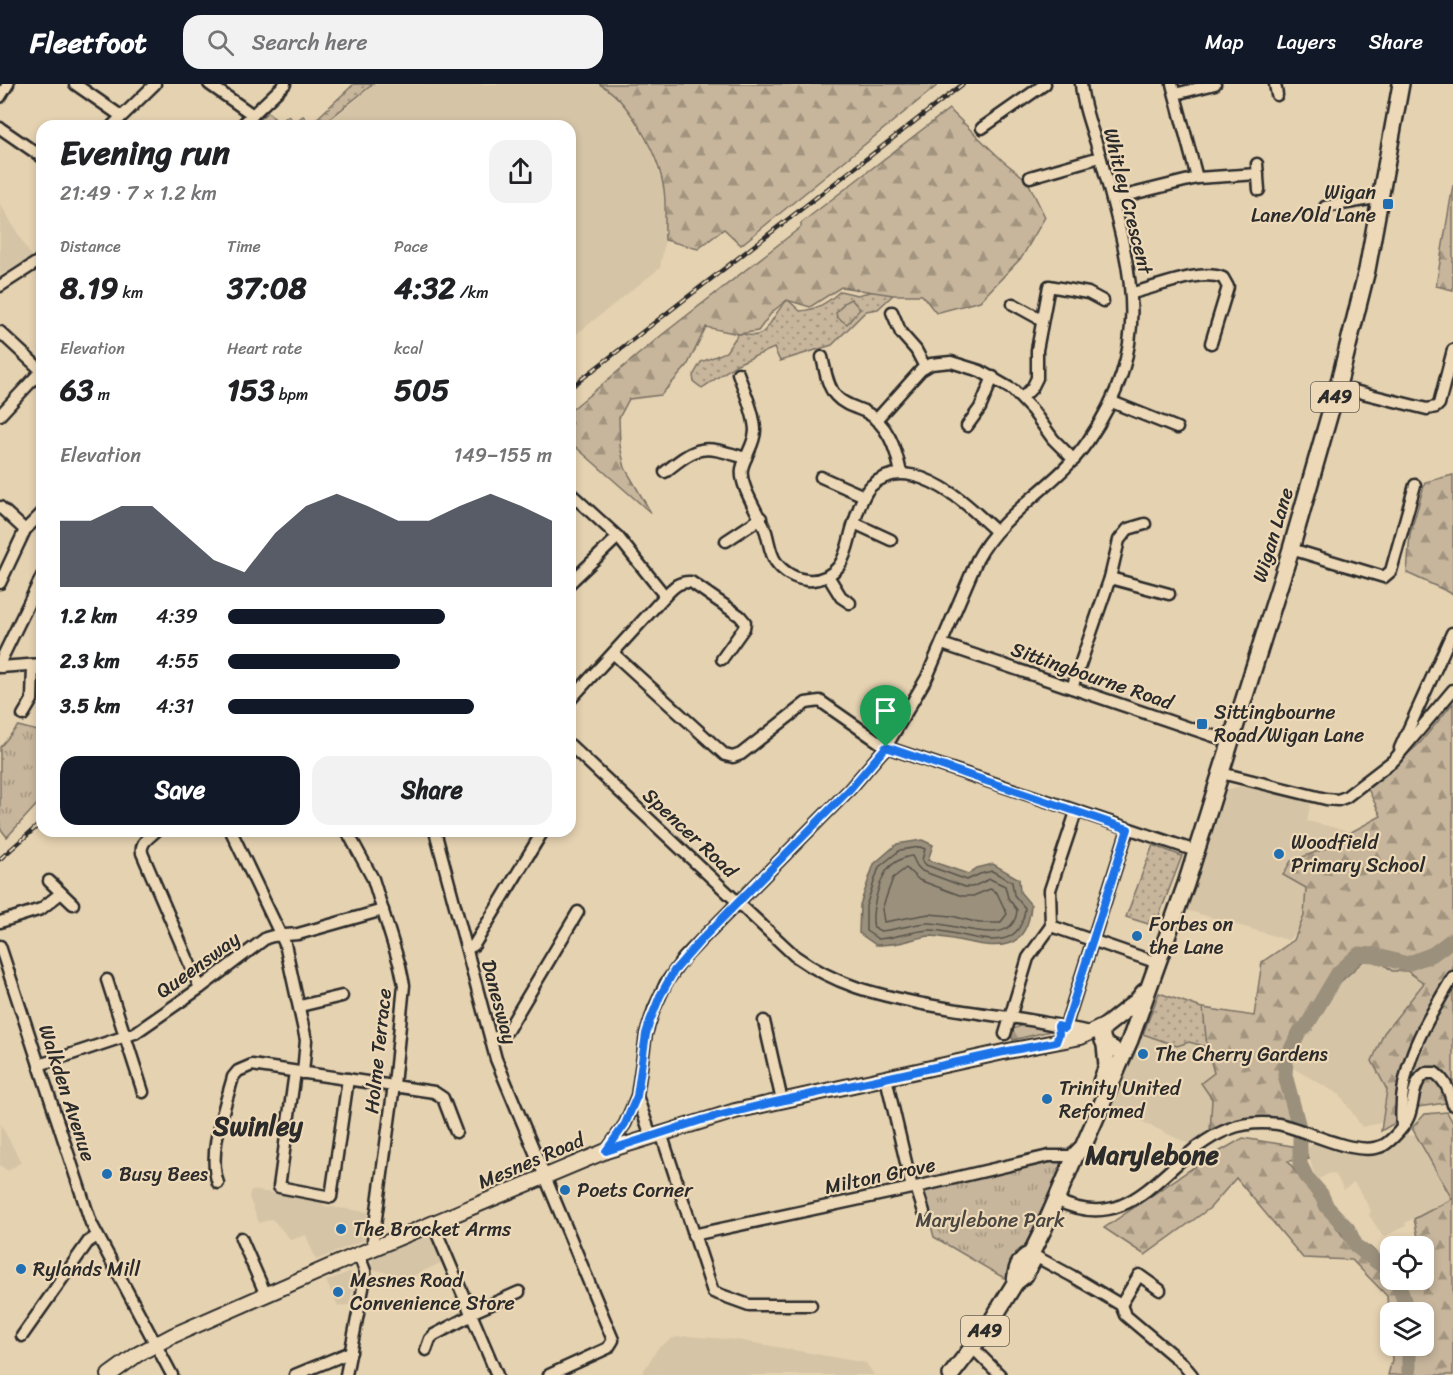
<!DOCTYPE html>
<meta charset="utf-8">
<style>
body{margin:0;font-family:Sriracha,sans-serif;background:#f2f2f2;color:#202124;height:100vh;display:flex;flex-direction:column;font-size:22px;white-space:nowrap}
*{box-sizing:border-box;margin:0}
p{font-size:20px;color:#757577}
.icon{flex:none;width:33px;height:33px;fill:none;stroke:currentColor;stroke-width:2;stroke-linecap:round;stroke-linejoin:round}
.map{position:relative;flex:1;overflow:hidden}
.side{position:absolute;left:36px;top:36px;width:540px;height:717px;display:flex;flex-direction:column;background:#fff;border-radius:18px;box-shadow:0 3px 9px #0003}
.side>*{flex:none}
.buttons{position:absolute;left:1380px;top:1152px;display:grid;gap:12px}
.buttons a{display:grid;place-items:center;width:54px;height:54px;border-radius:12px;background:#fff;box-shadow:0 3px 9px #0003;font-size:30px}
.pin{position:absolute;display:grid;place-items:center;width:51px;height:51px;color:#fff;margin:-62px -26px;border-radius:50% 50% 50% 0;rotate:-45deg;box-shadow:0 0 6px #0007}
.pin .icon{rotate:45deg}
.round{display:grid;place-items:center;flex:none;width:63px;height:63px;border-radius:18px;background:#f2f2f2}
.head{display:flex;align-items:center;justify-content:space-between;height:102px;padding:0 24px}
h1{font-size:33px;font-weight:700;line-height:45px}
.figures{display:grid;grid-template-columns:repeat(3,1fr);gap:9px;height:102px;padding:6px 24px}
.figures div{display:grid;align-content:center}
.figures b{font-size:30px;font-weight:700}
.figures small{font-size:16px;font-weight:400}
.figures p{font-size:16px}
.chart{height:168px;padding:12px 24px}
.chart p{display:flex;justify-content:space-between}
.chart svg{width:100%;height:108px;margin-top:6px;fill:#111827;opacity:.7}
.primary-button{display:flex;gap:12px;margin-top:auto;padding:12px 24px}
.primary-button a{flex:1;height:69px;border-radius:18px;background:#111827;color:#fff;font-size:24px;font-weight:700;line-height:69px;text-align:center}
.primary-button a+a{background:#f2f2f2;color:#202124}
ul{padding:0 24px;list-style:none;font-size:20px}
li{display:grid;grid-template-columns:96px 72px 1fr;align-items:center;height:45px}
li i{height:15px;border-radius:8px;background:#111827}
header{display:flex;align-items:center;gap:36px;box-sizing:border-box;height:84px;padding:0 30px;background:#111827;color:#fff}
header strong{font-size:28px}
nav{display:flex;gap:33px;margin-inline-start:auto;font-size:21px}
.search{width:420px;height:54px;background:#f2f2f2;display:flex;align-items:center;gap:15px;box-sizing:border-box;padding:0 21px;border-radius:18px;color:#757577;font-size:22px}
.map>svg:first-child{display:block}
.built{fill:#d5c4a6}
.grass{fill:url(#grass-dots);stroke:#797064;stroke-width:1.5}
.forest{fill:url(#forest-firs);stroke:#797064;stroke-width:1.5}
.park{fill:url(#park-tufts);stroke:#797064;stroke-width:1.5}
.water{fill:#9b907c;stroke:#6e685c;stroke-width:1.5}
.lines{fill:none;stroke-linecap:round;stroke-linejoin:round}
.shore{stroke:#58534b;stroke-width:1.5}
.river{stroke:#9b907c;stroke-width:15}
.minor-casing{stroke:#2b2b2b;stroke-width:15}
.major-casing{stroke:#2b2b2b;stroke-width:18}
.highway-casing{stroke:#2b2b2b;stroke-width:20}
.minor{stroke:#edd9b7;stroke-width:10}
.major{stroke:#edd9b7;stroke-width:14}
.highway{stroke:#edd9b7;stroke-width:15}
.rail-casing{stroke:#2b2b2b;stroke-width:4.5}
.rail{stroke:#edd9b7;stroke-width:2;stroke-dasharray:7;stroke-linecap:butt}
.route-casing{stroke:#fff;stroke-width:12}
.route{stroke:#1a73e8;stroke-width:8}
.poi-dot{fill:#1f6fb2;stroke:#edd9b7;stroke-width:2}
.labels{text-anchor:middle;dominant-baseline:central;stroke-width:4.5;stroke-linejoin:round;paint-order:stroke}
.shield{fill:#edd9b7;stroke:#655f55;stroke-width:1.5}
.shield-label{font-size:18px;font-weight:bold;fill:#2b2b2b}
.poi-label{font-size:20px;fill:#2b2b2b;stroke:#edd9b7;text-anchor:start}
.street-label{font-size:20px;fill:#2b2b2b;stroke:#edd9b7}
.park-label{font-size:20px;fill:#4a4742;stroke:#edd9b7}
.district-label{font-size:26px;font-weight:bold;fill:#2b2b2b;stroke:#edd9b7}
</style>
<header>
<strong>Fleetfoot</strong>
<div class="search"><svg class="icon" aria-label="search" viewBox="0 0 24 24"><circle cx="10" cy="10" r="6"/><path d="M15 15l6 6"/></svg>Search here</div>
<nav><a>Map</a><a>Layers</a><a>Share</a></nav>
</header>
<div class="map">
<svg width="1453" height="1291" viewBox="0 0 1453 1291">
<defs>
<pattern id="grass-dots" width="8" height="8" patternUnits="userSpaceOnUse" patternTransform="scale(1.5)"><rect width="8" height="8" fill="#c7b69c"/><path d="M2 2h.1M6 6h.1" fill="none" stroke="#a2947f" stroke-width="1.8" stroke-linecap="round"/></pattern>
<pattern id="forest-firs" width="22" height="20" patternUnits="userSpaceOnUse" patternTransform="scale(1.5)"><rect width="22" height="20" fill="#c7b69c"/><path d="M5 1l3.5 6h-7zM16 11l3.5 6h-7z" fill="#a2947f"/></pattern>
<pattern id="park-tufts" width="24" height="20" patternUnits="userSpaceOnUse" patternTransform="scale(1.5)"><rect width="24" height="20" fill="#c7b69c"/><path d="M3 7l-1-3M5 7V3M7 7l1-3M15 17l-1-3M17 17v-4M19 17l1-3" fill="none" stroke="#a2947f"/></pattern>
</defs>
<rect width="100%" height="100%" fill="#e5d2b1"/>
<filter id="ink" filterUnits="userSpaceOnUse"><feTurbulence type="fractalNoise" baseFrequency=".0167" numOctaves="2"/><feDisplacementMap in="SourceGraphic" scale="12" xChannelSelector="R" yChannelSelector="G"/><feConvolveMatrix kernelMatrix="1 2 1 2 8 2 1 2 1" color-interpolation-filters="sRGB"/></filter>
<g filter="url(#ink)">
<g class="built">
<polygon points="375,0 599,0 606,4 628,27 650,65 663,100 665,156 660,184 570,255 570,42 324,42"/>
<polygon points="0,119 32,174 0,191"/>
<polygon points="1241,702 1311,718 1307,737 1352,748 1355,793 1311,844 1294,851 1288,856 1186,826 1226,706"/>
<polygon points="1371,870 1392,887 1407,887 1424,899 1384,949 1387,1006 1384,1038 1362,1043 1340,1011 1291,983 1293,975 1324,913"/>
<polygon points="1143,950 1177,962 1189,958 1230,969 1219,1044 1195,1063 1112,1023"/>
<polygon points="0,1039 21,1078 8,1087 0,1081"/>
<polygon points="1401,1051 1453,1052 1453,1119 1437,1123 1405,1139 1406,1142 1383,1153 1369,1131 1371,1126 1354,1098 1344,1106 1336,1091 1330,1089 1316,1096 1307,1066 1315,1056 1369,1068"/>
<polygon points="251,1106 322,1116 324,1122 368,1128 364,1156 316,1176 306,1151 291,1156 272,1135 259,1139 249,1113"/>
<polygon points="430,1149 443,1178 410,1193 370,1185 373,1174"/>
<polygon points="349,1188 356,1191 349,1221 338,1222 326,1197"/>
<polygon points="688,1252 738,1256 866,1279 874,1291 641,1291 658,1264 673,1254"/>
</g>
<g class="grass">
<polygon points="354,0 373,0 321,42 251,42 268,28 279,39 288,32 295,38 303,32 311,40"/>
<path d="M840 207 857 211 874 207 893 211 878 225 866 227 832 261 780 277 774 264 737 280 702 304 694 298 693 292 701 278 726 268 738 250C745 249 750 253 757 251 769 249 776 224 788 216L800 227C816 226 829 218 840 207Z"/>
<polygon points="1153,761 1182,772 1155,842 1126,833"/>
<polygon points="1159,909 1239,937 1230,969 1189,958 1177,962 1143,950"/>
</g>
<g class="forest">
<path d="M599 0H939L741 161 724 145 698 165 665 156C664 138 667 117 663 100 657 69 628 14 599 0Z"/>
<polygon points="949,25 1003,77 1027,96 1045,133 1022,173 980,217 936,229 922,211 893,211 841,203 810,223 787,216 772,228 758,247 738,250 706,243 687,282 661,311 629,315 619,334 620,362 625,384 651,429 570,358 570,327 663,250 801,143 801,139"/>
<polygon points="1453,101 1453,206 1436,202"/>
<polygon points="1453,391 1453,510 1407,489 1410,450 1425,398"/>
<polygon points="1453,619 1453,1024 1445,1019 1404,1025 1393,1040 1381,1047 1387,1006 1372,977 1384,949 1424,899 1407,887 1392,887 1371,870 1324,913 1293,975 1291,983 1292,1042 1242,1038 1210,1049 1212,1015 1201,999 1214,989 1207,963 1203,924 1254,932 1262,878 1294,856 1304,832 1306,804 1283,791 1291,777 1338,760 1342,753 1381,732 1368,705 1420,659"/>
<polygon points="1023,941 1054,946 1013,956 1011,951 1013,945"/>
<polygon points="1447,1028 1453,1039 1453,1291 1388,1291 1392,1276 1391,1262 1424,1262 1424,1228 1390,1228 1390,1259 1387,1212 1352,1176 1303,1174 1236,1094 1210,1124 1145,1171 1104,1144 1203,1077 1243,1054 1304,1064 1309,1075 1288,1077 1348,1159 1370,1163 1390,1181 1390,1196 1424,1196 1424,1189 1426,1188 1424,1162 1420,1162 1414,1135 1452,1115 1412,1044 1425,1030"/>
</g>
<g class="park">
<polygon points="851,215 860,225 847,240 837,233 836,229 845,218"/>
<polygon points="18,642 42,648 42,715 7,753 0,744 0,663"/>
<polygon points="1057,1077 1064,1077 1009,1197 934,1153 922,1107"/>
</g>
<path class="water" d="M922 756 933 761 928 776 968 790 977 784 993 780 1019 795 1020 808 1031 821C1026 886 971 854 931 852 921 852 910 857 899 859 892 860 884 861 876 861L859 849 860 821 874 780 897 760Z"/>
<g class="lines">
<g class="shore">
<path d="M920 763 925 765 922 776 926 781 967 796 980 790 992 787 1012 798 1014 811 1025 824C1020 880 961 845 929 846 912 847 895 854 878 855L866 847V822L879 783 900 766Z"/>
<path d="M912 772 917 782 922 787 965 803H972L990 795 1005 802 1008 814 1017 826C1014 868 951 837 927 839 912 840 896 846 881 847L874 844C870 830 878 802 885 789 890 780 902 773 912 772Z"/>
<polygon points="906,784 919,796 962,812 973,812 990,805 997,809 1007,830 1000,839 979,839 952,832 929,830 884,838 882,825 893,794"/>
</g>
<g class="river">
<polyline points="1390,1188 1356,1162 1348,1145 1327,1123 1321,1110 1307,1094 1300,1080 1300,1047 1285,991 1286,975 1300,947 1306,943 1338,889 1359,870 1374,871 1407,880 1433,870 1453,855"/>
<polyline points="1397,1196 1408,1228"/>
<polyline points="1409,1291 1409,1262"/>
</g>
<defs>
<g id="minor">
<polyline points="75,0 121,32"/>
<polyline points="209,0 253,31"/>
<polyline points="1172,0 1197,94"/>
<polyline points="1275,0 1277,11"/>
<polyline points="1175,10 1215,0"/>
<polyline points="0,13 8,0"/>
<polyline points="112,42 155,0"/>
<polyline points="241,42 285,0"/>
<polyline points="0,44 42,73"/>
<polyline points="982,44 1045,0"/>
<polyline points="1257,80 1259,106"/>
<polyline points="1030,93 1100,73"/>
<polyline points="1112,115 1197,94 1258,90"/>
<polyline points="1325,123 1381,113"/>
<polyline points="0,202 42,175"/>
<path d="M1132 209C1156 204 1199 184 1223 194L1228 203 1211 259"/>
<polyline points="1013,220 1042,236"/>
<polyline points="892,228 901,249 916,266 925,283"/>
<polyline points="0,248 42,287"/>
<path d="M822 273C825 285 827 302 836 312 843 320 854 323 864 327 888 339 896 365 901 389"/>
<path d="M738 289C744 307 754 327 755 346 755 360 745 371 742 385 739 402 760 431 766 448 769 458 770 470 776 478 783 488 795 495 807 496 819 497 831 492 839 482 848 469 849 453 854 439 858 427 862 411 871 402 897 378 930 395 954 411 969 421 982 435 996 447"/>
<polyline points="1338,303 1427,325 1436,323 1439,320 1453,266"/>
<polyline points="1022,314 1032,304 1037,294 1037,266 1049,202 1088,209 1103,217"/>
<polyline points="1112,318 1177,344"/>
<polyline points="0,331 42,286"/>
<polyline points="876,336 921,286 931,280 951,278 980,287 1013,306 1032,326 1053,355 1074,376"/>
<polyline points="967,342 980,324 993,293"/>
<path d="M665 388C700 359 704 362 746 374"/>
<polyline points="821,393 864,412"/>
<polyline points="570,409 618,453 665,512"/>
<polyline points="0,423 25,446"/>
<polyline points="854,439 891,456"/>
<polyline points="726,457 761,434"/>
<polyline points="1291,465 1384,493 1391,487 1415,401"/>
<polyline points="828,492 841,513 850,519"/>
<polyline points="1110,494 1169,510"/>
<polyline points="0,499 25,446 42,429"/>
<polyline points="570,499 618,453"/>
<polyline points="942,560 1231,658"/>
<polyline points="614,570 725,671 733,673 741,670 806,619 820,617 886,663 1196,767"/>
<polyline points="0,581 2,574 42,492"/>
<polyline points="0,583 42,580"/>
<polyline points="1072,604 1110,494 1119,456 1128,445 1145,440"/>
<path d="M570 616 665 512C673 504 678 497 691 498L740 532 745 538 744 544 722 575"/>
<polyline points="23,631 32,616 33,581"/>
<path d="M570 661 795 872C836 901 874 910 923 920 952 925 980 930 1009 933 1036 936 1064 943 1090 948"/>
<polyline points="1400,664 1452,549"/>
<polyline points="1221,689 1326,715 1338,716 1346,713 1394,676 1453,606"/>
<path d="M156 747C149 754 140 758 142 769L200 904"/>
<polyline points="231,747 285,860 306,956 303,989"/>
<polyline points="347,747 373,795 400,882 404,901 394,1001 373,1156 376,1164"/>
<polyline points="435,747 496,975 613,1256 608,1264 549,1291"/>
<polyline points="49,797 73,820"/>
<polyline points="0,838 41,825 61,809"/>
<polyline points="1051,842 1158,879"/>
<polyline points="0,862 91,1139 172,1291"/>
<polyline points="467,865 474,861 543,747"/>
<polyline points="107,896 143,1008"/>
<polyline points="300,922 342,912"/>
<polyline points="764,937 782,1017"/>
<polyline points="1065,944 1128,745"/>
<polyline points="1005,950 1028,874 1051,842 1050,806 1076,728"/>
<polyline points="491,956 507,947 578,828"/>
<polyline points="39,981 135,949 200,904 266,854 273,852 298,850 383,826"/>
<polyline points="295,988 279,1103 331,1113 348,995"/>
<polyline points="886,994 912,1104"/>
<polyline points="637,1012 651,1052"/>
<path d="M1402 1043C1397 983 1424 942 1453 893"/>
<polyline points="661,1049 713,1208 749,1221 811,1221"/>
<path d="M606 1067 625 1040 637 1012 646 950 654 925 666 899 683 875 701 856 850 705 886 663 927 593 977 476C1003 426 1057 403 1088 357 1157 256 1130 183 1101 75 1094 50 1083 25 1081 0"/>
<path d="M218 1099C207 1069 225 1023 233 993L238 987 252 981 434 1008 443 1014 456 1048"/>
<polyline points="916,1103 924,1128"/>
<path d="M1056 1116C1137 1156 1165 1069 1229 1045 1244 1039 1262 1038 1278 1040 1306 1045 1357 1075 1384 1061 1392 1056 1404 1043 1408 1034 1415 1019 1411 999 1426 989H1435C1446 997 1450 1008 1453 1021"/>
<polyline points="433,1140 497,1291"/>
<polyline points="693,1151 916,1103 1049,1072 1075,1072"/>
<polyline points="241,1154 266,1211"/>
<polyline points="1031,1170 1072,1192 1121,1221 1125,1231 1182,1279 1192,1291"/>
<polyline points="1121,1221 1139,1191 1160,1206"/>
<polyline points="471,1229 519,1208"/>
<polyline points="22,1252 88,1158 97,1152"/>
<polyline points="973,1264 1000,1291"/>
<polyline points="426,1266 430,1255 434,1251 472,1231"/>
<polyline points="295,1291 351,1268"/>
<polyline points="346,1291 365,1194 365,1187 359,1171"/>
</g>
<polyline id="major" points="109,1291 138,1270 174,1251 338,1179 606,1067 735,1027 1008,967 1081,953 1106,941"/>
<g id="highway">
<path d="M1113 965C1103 962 1100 953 1103 944L1137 917 1144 908"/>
<polyline points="1101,998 1107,982 1105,961"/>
<path d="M1015 1199C1016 1186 1018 1175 1031 1170"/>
<polyline points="951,1291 988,1243 1015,1199 1025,1191 1032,1178 1031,1170 1044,1144 1076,1070 1083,1063 1130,956 1186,800 1291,465 1340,294 1367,186 1401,0"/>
</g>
</defs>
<use href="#minor" class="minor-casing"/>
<use href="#major" class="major-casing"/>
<use href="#highway" class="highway-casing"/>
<use href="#minor" class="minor"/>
<use href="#major" class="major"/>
<use href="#highway" class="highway"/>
<defs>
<g id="rail">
<polyline points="570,304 963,0"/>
<polyline points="0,775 42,738"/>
</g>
</defs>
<use href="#rail" class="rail-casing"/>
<use href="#rail" class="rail"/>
</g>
</g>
<g class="lines" filter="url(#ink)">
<defs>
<polygon id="route" points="886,663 1128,745 1065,944 1058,942 1059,950 1056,958 1008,967 762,1021 702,1036 606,1067 625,1040 637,1012 646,950 650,937 660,912 674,887 701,856 850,705"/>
</defs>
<use href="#route" class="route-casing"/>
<use href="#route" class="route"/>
</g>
<g class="poi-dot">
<rect x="1382" y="114" width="12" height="12" rx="3"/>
<rect x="1196" y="634" width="12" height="12" rx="3"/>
<circle cx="1279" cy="770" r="6"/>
<circle cx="1137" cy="852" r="6"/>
<circle cx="1143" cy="970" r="6"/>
<circle cx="1047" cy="1015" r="6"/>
<circle cx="107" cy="1090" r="6"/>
<circle cx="565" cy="1106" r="6"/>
<circle cx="341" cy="1145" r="6"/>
<circle cx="21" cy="1185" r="6"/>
<circle cx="338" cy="1208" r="6"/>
</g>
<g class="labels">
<g class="shield">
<rect x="1311" y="298" width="48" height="30" rx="4.5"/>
<rect x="961" y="1232" width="48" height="30" rx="4.5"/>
</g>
<g class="shield-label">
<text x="1335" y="313">A49</text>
<text x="985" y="1247">A49</text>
</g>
<g class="poi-label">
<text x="1376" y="108" text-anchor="end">Wigan<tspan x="1376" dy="23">Lane/Old Lane</tspan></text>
<text x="1214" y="628">Sittingbourne<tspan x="1214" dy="23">Road/Wigan Lane</tspan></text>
<text x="1291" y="758">Woodfield<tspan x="1291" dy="23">Primary School</tspan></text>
<text x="1149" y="840">Forbes on<tspan x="1149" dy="23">the Lane</tspan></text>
<text x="1155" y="970">The Cherry Gardens</text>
<text x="1059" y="1004">Trinity United<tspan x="1059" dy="23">Reformed</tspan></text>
<text x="119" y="1090">Busy Bees</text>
<text x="577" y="1106">Poets Corner</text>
<text x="353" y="1145">The Brocket Arms</text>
<text x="33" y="1185">Rylands Mill</text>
<text x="350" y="1196">Mesnes Road<tspan x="350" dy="23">Convenience Store</tspan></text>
</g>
<g class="street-label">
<text transform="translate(1128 117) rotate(76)">Whitley Crescent</text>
<text transform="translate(1273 451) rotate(-73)">Wigan Lane</text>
<text transform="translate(1092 592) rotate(19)">Sittingbourne Road</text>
<text transform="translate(690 749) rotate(43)">Spencer Road</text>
<text transform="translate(198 881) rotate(-36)">Queensway</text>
<text transform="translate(499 918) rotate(75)">Danesway</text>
<text transform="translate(378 967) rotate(-84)">Holme Terrace</text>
<text transform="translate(67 1009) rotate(72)">Walkden Avenue</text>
<text transform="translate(531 1077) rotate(-23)">Mesnes Road</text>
<text transform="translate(880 1092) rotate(-12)">Milton Grove</text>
</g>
<g class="park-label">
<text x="990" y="1136">Marylebone Park</text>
</g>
<g class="district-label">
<text x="258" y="1042">Swinley</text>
<text x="1152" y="1071">Marylebone</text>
</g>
</g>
</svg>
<div class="buttons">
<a><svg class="icon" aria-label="locate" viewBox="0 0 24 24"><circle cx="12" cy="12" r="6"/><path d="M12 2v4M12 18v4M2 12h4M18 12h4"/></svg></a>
<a><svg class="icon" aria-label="layers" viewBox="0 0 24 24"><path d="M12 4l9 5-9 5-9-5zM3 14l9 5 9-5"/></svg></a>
</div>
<div class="pin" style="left:886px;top:663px;background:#1e9e55"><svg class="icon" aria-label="arrive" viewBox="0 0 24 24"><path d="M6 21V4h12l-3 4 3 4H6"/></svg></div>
<section class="side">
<div class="head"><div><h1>Evening run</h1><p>21:49 · 7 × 1.2 km</p></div><a class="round"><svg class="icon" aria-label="share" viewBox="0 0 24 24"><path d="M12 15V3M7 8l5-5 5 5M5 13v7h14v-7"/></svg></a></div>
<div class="figures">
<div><p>Distance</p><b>8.19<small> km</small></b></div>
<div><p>Time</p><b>37:08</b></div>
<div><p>Pace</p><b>4:32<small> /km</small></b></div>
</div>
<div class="figures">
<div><p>Elevation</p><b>63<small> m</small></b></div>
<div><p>Heart rate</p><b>153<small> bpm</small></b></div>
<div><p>kcal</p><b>505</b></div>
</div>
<div class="chart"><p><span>Elevation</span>149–155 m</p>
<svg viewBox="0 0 160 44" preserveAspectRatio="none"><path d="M0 44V17L10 17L20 11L30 11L40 22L50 33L60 38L70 22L80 11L90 6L100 11L110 17L120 17L130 11L140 6L150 11L160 17V44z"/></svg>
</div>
<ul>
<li><b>1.2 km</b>4:39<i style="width:67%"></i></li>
<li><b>2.3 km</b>4:55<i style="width:53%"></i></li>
<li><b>3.5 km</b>4:31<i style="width:76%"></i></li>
</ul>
<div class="primary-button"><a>Save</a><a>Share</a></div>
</section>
</div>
